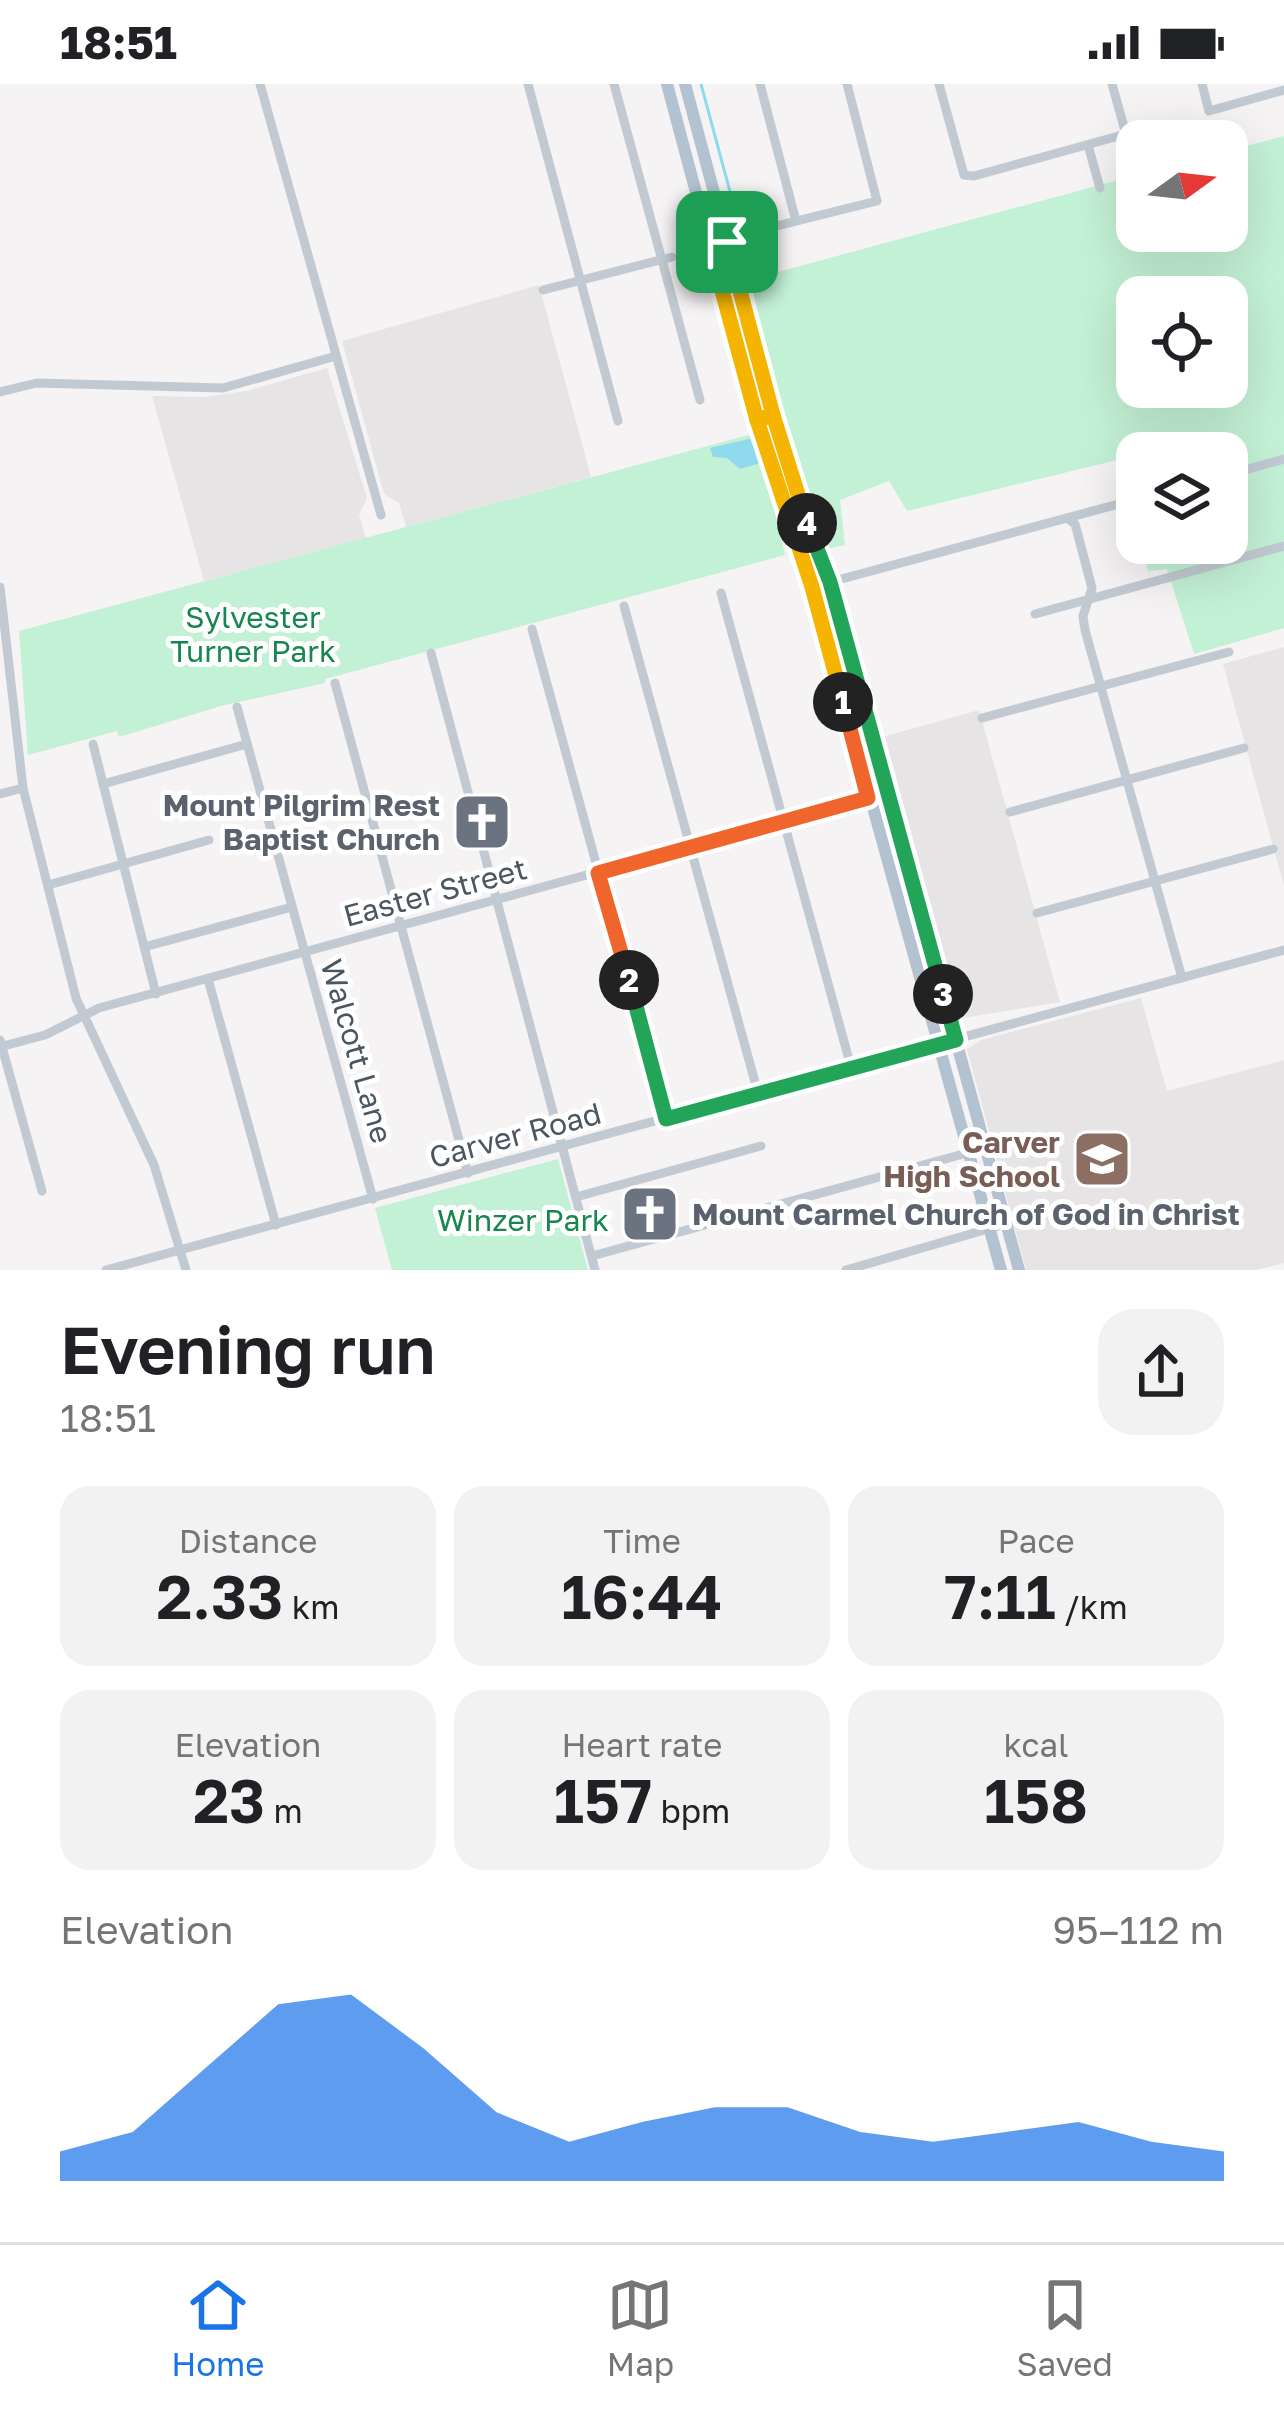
<!DOCTYPE html>
<meta charset="utf-8">
<style>
body{margin:0;font-family:"Golos Text",sans-serif;background:#f2f2f2;color:#202124;height:100vh;display:flex;flex-direction:column;font-size:45px;white-space:nowrap}
*{box-sizing:border-box;margin:0}
p{font-size:39px;color:#757577}
.icon{flex:none;width:66px;height:66px;fill:none;stroke:currentColor;stroke-width:2;stroke-linecap:round;stroke-linejoin:round}
.map{position:relative;height:1186px;overflow:hidden}
.panel{display:flex;flex-direction:column;background:#fff;flex:1}
.panel>*{flex:none}
.needle{width:78px;rotate:75deg}
.tools{position:absolute;left:1116px;top:36px;display:grid;gap:24px}
.tools a{display:grid;place-items:center;width:132px;height:132px;border-radius:24px;background:#fff;box-shadow:0 12px 48px #0002;font-size:60px}
.pin{position:absolute;display:grid;place-items:center;width:102px;height:102px;color:#fff;margin:-51px;border-radius:24px;box-shadow:0 6px 18px #0006}
.km{position:absolute;width:60px;height:60px;margin:-30px;border-radius:50%;background:#222;color:#fff;font-size:33px;line-height:60px;text-align:center}
.round{display:grid;place-items:center;flex:none;width:126px;height:126px;border-radius:36px;background:#f2f2f2}
.overview{display:flex;align-items:center;justify-content:space-between;height:204px;padding:0 60px}
h1{font-size:66px;font-weight:600;line-height:90px}
.figures{display:grid;grid-template-columns:repeat(3,1fr);gap:18px;height:204px;padding:12px 60px}
.figures div{display:grid;align-content:center;border-radius:30px;background:#f2f2f2;text-align:center}
.figures b{font-size:60px;font-weight:600}
.figures small{font-size:33px;font-weight:400}
.figures p{font-size:33px}
.chart{height:336px;padding:24px 60px}
.chart p{display:flex;justify-content:space-between}
.chart svg{width:100%;height:216px;margin-top:12px;fill:#1a73e8;opacity:.7}
.status{display:flex;justify-content:space-between;align-items:center;height:84px;padding:0 60px;background:#fff;direction:ltr}
.status svg{height:33px;fill:currentColor}
.menu{display:flex;justify-content:space-around;align-items:center;height:168px;border-top:3px solid #e0e0e0;background:#fff;font-size:33px;color:#757577}
.menu a{display:grid;justify-items:center;gap:6px}
.menu .on{color:#1a73e8}
.map>svg:first-child{display:block}
.education{fill:#e6e4e5}
.green{fill:#c3f1d5;fill-rule:evenodd}
.water{fill:#90daee}
.lines{fill:none;stroke-linecap:round;stroke-linejoin:round}
.stream{stroke:#90daee;stroke-width:3}
.minor{stroke:#c1cad2;stroke-width:9}
.major{stroke:#b3c2d1;stroke-width:12}
.split-1-casing{stroke:#fff;stroke-width:24}
.split-2-casing{stroke:#fff;stroke-width:24}
.split-3-casing{stroke:#fff;stroke-width:24}
.split-4-casing{stroke:#fff;stroke-width:24}
.split-5-casing{stroke:#fff;stroke-width:24}
.split-1{stroke:#f5b400;stroke-width:15}
.split-2{stroke:#f0652b;stroke-width:15}
.split-3{stroke:#22a559;stroke-width:15}
.split-4{stroke:#22a559;stroke-width:15}
.split-5{stroke:#f5b400;stroke-width:15}
.labels{text-anchor:middle;dominant-baseline:central;stroke-width:10;stroke-linejoin:round;paint-order:stroke}
.park-label{font-size:30px;fill:#17864f;stroke:#fff}
.worship-label{font-size:30px;font-weight:bold;fill:#5b616d;stroke:#fff;text-anchor:end}
.street-label{font-size:30px;fill:#4a5661;stroke:#fff}
.education-label{font-size:30px;font-weight:bold;fill:#785e54;stroke:#fff;text-anchor:end}
</style>
<div class="status"><b>18:51</b><svg viewBox="0 0 49 12"><path d="M0 12V9h3v3zM5 12V6h3v6zM10 12V3h3v9zM15 12V0h3v12zM26 1h20v11H26zM47 4h2v5h-2z"/></svg></div>
<div class="map">
<svg width="1284" height="1186" viewBox="0 0 1284 1186">
<rect width="100%" height="100%" fill="#f5f3f3"/>
<g class="education">
<polygon points="539,201 591,393 406,443 399,419 384,410 342,257"/>
<polygon points="327,284 367,414 359,431 366,454 204,497 152,312 206,313 246,307"/>
<polygon points="1284,563 1284,802 1223,580"/>
<polygon points="979,626 1060,918 957,935 879,654"/>
<polygon points="1141,914 1167,1007 1284,976 1284,1179 1256,1186 1026,1186 967,965 981,956"/>
</g>
<g class="green">
<path d="M1284 52V544L1194 570 1167 485 1148 487 1141 459H1227V369H1137V378L1134 372 907 427 889 397 840 416 845 461 826 465 801 397 748 196 1137 91V147H1227V67ZM1137 213H1227V303H1137Z"/>
<polygon points="756,349 785,471 325,595 325,599 221,622 119,653 117,647 28,671 19,547"/>
<polygon points="558,1075 588,1186 392,1186 375,1124"/>
</g>
<polygon class="water" points="753,354 760,379 740,385 727,374 713,373 710,364"/>
<g class="lines">
<polyline class="stream" points="701,0 749,178"/>
<g class="minor">
<polyline points="260,0 381,431"/>
<polyline points="528,0 618,337"/>
<polyline points="614,0 700,316"/>
<polyline points="760,0 796,137"/>
<polyline points="939,0 964,91 974,92 1126,50 1112,0"/>
<polyline points="1202,0 1209,27 1284,6"/>
<polyline points="1088,61 1100,104"/>
<polyline points="756,147 877,117 847,0"/>
<polyline points="543,206 672,173"/>
<polyline points="0,308 37,299 223,304 336,272"/>
<polyline points="1227,391 1284,375"/>
<polyline points="1067,434 1075,440 1092,504 1083,532 1085,546 1182,894"/>
<polyline points="0,503 23,704 76,914 154,1081 186,1186"/>
<polyline points="812,503 1137,415"/>
<polyline points="721,509 851,983"/>
<polyline points="624,522 758,1009"/>
<polyline points="1035,530 1284,462"/>
<polyline points="532,545 666,1035"/>
<polyline points="431,569 595,1186"/>
<polyline points="335,599 468,1089"/>
<polyline points="237,623 373,1115"/>
<polyline points="982,634 1229,568"/>
<polyline points="93,660 156,910"/>
<polyline points="103,700 247,660"/>
<polyline points="0,710 23,704"/>
<polyline points="1010,728 1244,664"/>
<polyline points="48,801 209,756"/>
<polyline points="1037,829 1273,765"/>
<polyline points="144,863 292,823"/>
<polyline points="208,895 276,1141"/>
<polyline points="0,956 42,1107"/>
<polyline points="0,963 45,951 99,924 887,709"/>
<polyline points="576,1113 761,1062"/>
<polyline points="592,1172 985,1064"/>
<polyline points="106,1186 1284,866"/>
<polyline points="846,1186 1005,1140"/>
</g>
<g class="major">
<polyline points="667,0 768,378 812,503 1001,1186"/>
<polyline points="685,0 785,374 830,498 1019,1186"/>
</g>
</g>
<g class="lines">
<defs>
<polyline id="split-1" points="727,158 773,331 757,336 812,503 843,618"/>
<polyline id="split-2" points="629,896 598,789 868,714 843,618"/>
<polyline id="split-3" points="629,896 666,1035 956,956 943,910"/>
<polyline id="split-4" points="807,439 830,498 943,910"/>
<polyline id="split-5" points="727,158 710,162 757,336 773,331 807,439"/>
</defs>
<use href="#split-1" class="split-1-casing"/>
<use href="#split-2" class="split-2-casing"/>
<use href="#split-3" class="split-3-casing"/>
<use href="#split-4" class="split-4-casing"/>
<use href="#split-5" class="split-5-casing"/>
<use href="#split-1" class="split-1"/>
<use href="#split-2" class="split-2"/>
<use href="#split-3" class="split-3"/>
<use href="#split-4" class="split-4"/>
<use href="#split-5" class="split-5"/>
</g>
<defs>
<symbol id="church-square" viewBox="-11 -11 22 22"><rect x="-9" y="-9" width="18" height="18" rx="4" fill="#6b7280" stroke="#fff"/><path d="M-1.2-6h2.4v3.5h3.3v2.4h-3.3V6h-2.4V-.1h-3.3v-2.4h3.3Z" fill="#fff"/></symbol>
<symbol id="school-square" viewBox="-11 -11 22 22"><rect x="-9" y="-9" width="18" height="18" rx="4" fill="#8d6e63" stroke="#fff"/><path d="M0-5L7-2L0 1L-7-2ZM-4 1L0 2.5L4 1V4Q0 6-4 4Z" fill="#fff"/></symbol>
</defs>
<g fill-rule="evenodd">
<use href="#church-square" x="449" y="705" width="66" height="66"/>
<use href="#school-square" x="1069" y="1042" width="66" height="66"/>
<use href="#church-square" x="617" y="1097" width="66" height="66"/>
</g>
<g class="labels">
<g class="park-label">
<text x="253" y="533">Sylvester<tspan x="253" dy="34">Turner Park</tspan></text>
<text x="523" y="1136">Winzer Park</text>
</g>
<g class="worship-label">
<text x="440" y="721">Mount Pilgrim Rest<tspan x="440" dy="34">Baptist Church</tspan></text>
<text x="692" y="1130" text-anchor="start">Mount Carmel Church of God in Christ</text>
</g>
<g class="street-label">
<text transform="translate(435 808) rotate(-15)">Easter Street</text>
<text transform="translate(357 967) rotate(74)">Walcott Lane</text>
<text transform="translate(515 1051) rotate(-15)">Carver Road</text>
</g>
<g class="education-label">
<text x="1060" y="1058">Carver<tspan x="1060" dy="34">High School</tspan></text>
</g>
</g>
</svg>
<div class="tools">
<a><svg class="needle" viewBox="-14 -14 28 28"><path d="M0-13l5 13h-10z" fill="#e53935"/><path d="M0 13l5-13h-10z" fill="#757577"/></svg></a>
<a><svg class="icon" aria-label="locate" viewBox="0 0 24 24"><circle cx="12" cy="12" r="6"/><path d="M12 2v4M12 18v4M2 12h4M18 12h4"/></svg></a>
<a><svg class="icon" aria-label="layers" viewBox="0 0 24 24"><path d="M12 4l9 5-9 5-9-5zM3 14l9 5 9-5"/></svg></a>
</div>
<div class="pin" style="left:727px;top:158px;background:#1e9e55"><svg class="icon" aria-label="arrive" viewBox="0 0 24 24"><path d="M6 21V4h12l-3 4 3 4H6"/></svg></div>
<b class="km" style="left:843px;top:618px">1</b>
<b class="km" style="left:629px;top:896px">2</b>
<b class="km" style="left:943px;top:910px">3</b>
<b class="km" style="left:807px;top:439px">4</b>
</div>
<section class="panel">
<div class="overview"><div><h1>Evening run</h1><p>18:51</p></div><a class="round"><svg class="icon" aria-label="share" viewBox="0 0 24 24"><path d="M12 15V3M7 8l5-5 5 5M5 13v7h14v-7"/></svg></a></div>
<div class="figures">
<div><p>Distance</p><b>2.33<small> km</small></b></div>
<div><p>Time</p><b>16:44</b></div>
<div><p>Pace</p><b>7:11<small> /km</small></b></div>
</div>
<div class="figures">
<div><p>Elevation</p><b>23<small> m</small></b></div>
<div><p>Heart rate</p><b>157<small> bpm</small></b></div>
<div><p>kcal</p><b>158</b></div>
</div>
<div class="chart"><p><span>Elevation</span>95–112 m</p>
<svg viewBox="0 0 160 44" preserveAspectRatio="none"><path d="M0 44V38L10 34L20 21L30 8L40 6L50 17L60 30L70 36L80 32L90 29L100 29L110 34L120 36L130 34L140 32L150 36L160 38V44z"/></svg>
</div>
</section>
<nav class="menu">
<a class="on"><svg class="icon" aria-label="home" viewBox="0 0 24 24"><path d="M3 11l9-7 9 7M6 9v11h12V9"/></svg>Home</a>
<a><svg class="icon" aria-label="map" viewBox="0 0 24 24"><path d="M3 6l6-2 6 2 6-2v14l-6 2-6-2-6 2zM9 4v14M15 6v14"/></svg>Map</a>
<a><svg class="icon" aria-label="saved" viewBox="0 0 24 24"><path d="M7 4h10v16l-5-4-5 4z"/></svg>Saved</a>
</nav>
